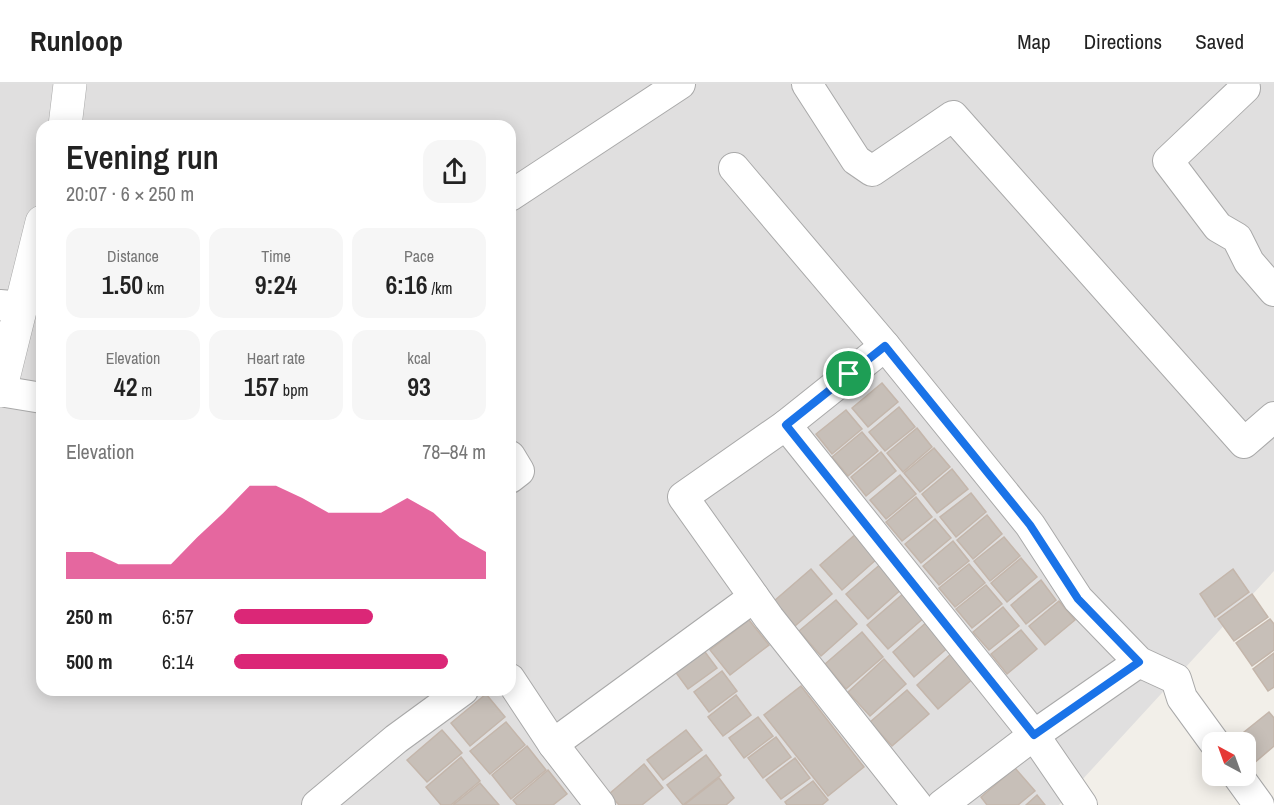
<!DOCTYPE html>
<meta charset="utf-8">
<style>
body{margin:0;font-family:"Archivo Narrow",sans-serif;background:#f6f6f6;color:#222;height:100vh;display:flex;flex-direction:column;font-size:22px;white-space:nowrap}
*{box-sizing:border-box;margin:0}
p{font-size:20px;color:#767676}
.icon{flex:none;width:33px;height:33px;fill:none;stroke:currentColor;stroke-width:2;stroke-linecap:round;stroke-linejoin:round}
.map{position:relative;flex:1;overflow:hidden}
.side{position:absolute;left:36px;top:36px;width:480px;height:576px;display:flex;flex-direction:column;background:#fff;border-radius:18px;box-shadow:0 3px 15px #0003}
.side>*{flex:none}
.needle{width:39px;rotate:319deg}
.controls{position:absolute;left:1202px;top:648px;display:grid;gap:12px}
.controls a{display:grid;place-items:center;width:54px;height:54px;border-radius:12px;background:#fff;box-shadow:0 3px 15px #0003;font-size:30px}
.pin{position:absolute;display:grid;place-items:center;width:51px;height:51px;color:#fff;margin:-26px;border:3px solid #fff;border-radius:50%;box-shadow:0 2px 6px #0007}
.round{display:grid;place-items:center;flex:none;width:63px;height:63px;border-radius:18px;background:#f6f6f6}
.overview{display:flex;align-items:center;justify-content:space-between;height:102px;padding:0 30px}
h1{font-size:33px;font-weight:600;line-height:45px}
.metrics{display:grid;grid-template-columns:repeat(3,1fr);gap:9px;height:102px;padding:6px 30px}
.metrics div{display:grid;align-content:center;border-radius:15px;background:#f6f6f6;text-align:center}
.metrics b{font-size:26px;font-weight:600}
.metrics small{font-size:16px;font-weight:400}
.metrics p{font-size:16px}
.chart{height:168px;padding:12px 30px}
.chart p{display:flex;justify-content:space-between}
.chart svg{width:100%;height:108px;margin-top:6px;fill:#db2777;opacity:.7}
ul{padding:0 30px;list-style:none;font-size:20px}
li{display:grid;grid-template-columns:96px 72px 1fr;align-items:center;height:45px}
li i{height:15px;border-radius:8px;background:#db2777}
header{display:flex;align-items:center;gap:36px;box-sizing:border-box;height:84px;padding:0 30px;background:#fff;border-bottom:2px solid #e0e0e0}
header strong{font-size:28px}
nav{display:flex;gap:33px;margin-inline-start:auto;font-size:21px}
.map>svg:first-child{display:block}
.residential{fill:#e0dfdf;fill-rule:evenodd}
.building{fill:#c7bfb8;stroke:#c4b6ab;stroke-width:1.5}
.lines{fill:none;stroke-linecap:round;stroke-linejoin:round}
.minor-casing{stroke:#a9a9a9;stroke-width:32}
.tertiary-casing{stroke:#a9a9a9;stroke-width:34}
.minor{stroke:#fff;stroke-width:30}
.tertiary{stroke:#fff;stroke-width:33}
.route-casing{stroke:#fff;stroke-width:12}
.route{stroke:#1a73e8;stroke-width:8}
</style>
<header>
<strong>Runloop</strong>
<nav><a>Map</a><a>Directions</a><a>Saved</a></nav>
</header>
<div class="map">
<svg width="1274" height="721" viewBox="0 0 1274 721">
<rect width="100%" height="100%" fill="#f2efe9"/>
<path class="residential" d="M0 0H1274V487L1059 721H0ZM42 42H510V606H42Z"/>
<g class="building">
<polygon points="882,299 898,318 868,343 852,324"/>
<polygon points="899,323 915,343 885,367 869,348"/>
<polygon points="846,326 862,345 832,370 816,350"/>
<polygon points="917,344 932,363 903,388 887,369"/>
<polygon points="862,348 878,367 848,392 832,373"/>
<polygon points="934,364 950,383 920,408 904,389"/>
<polygon points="881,368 896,387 866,412 851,393"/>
<polygon points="952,385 968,405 937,429 922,410"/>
<polygon points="900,391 916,410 886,435 870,416"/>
<polygon points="971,409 986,428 956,453 940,433"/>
<polygon points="916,413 932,433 902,457 886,438"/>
<polygon points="987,431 1002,450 973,475 957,456"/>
<polygon points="935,435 951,454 921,479 905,460"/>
<polygon points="857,449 878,474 842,506 820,481"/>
<polygon points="1004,453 1020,472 990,497 974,477"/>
<polygon points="953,457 969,477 939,501 923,482"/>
<polygon points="1021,474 1037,493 1007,518 991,499"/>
<polygon points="883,478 904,503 868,535 846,510"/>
<polygon points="969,480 985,499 955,523 939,504"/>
<polygon points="811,485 832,510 795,542 774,517"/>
<polygon points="1233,485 1249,508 1215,533 1200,510"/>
<polygon points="1041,496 1056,516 1026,540 1011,521"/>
<polygon points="986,501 1002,520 972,544 956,525"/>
<polygon points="904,509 925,533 888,565 867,541"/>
<polygon points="1252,510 1268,533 1234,557 1218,535"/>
<polygon points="836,516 857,540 821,572 799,547"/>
<polygon points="1059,517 1075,536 1045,561 1029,542"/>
<polygon points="1003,523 1019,542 989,566 973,548"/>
<polygon points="1270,535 1274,540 1274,566 1252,582 1236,559"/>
<polygon points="749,536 769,561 730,591 710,566"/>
<polygon points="929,536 951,561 914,593 893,568"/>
<polygon points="1021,546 1037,565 1007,590 991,570"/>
<polygon points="862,548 883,573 846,605 825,580"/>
<polygon points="702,564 717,584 688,605 674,586"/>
<polygon points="953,568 975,593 938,625 917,601"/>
<polygon points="1274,569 1274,603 1268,607 1253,585"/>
<polygon points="884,575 906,600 870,632 848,608"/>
<polygon points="722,587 737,607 709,628 694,608"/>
<polygon points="801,602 864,683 828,712 764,631"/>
<polygon points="907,606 929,630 892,662 870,638"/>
<polygon points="486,610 505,633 470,662 451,639"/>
<polygon points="736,611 751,631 723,652 708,633"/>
<polygon points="1269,628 1274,634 1274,662 1253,680 1245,670 1245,658 1233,657"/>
<polygon points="758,633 773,652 744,674 729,654"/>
<polygon points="506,638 525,661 490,690 470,667"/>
<polygon points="442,646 462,669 427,698 407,676"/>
<polygon points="686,646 702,666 663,696 647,676"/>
<polygon points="776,653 791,673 763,694 748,674"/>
<polygon points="527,662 546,686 511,715 492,691"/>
<polygon points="706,671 721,691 683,721 667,701"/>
<polygon points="461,673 480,697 451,721 441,721 426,703"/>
<polygon points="795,674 810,694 781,715 766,696"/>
<polygon points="644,680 663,704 642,721 619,721 609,710"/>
<polygon points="1015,684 1035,707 1018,721 987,721 981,713"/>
<polygon points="548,686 567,710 553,721 517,721 513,716"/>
<polygon points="719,694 734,714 726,721 684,721"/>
<polygon points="813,697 828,716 822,721 787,721 785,718"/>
<polygon points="480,699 499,721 453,721"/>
<polygon points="1037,711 1045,721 1026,721"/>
</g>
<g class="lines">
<defs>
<g id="minor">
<polyline points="807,0 856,76 872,87 953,32 1244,359 1274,333"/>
<polyline points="1245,4 1168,77 1218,143 1237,154 1249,178 1274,207"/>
<polyline points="734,84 885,262 1030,441 1078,515 1139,578 1176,595 1182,614 1214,658"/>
<polyline points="510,112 680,0"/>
<polyline points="0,221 22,223"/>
<polyline points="885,262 786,341 683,413 769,534 917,721"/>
<polyline points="0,307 42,314"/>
<polyline points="786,341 1034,651 1082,721"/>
<polyline points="510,372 519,387 510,394"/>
<polyline points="510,595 553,660 600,721"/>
<polyline points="553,660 754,513"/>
<polyline points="1238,692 1259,721"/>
<polyline points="317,721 396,655 463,606"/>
<polyline points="942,721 1034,651 1139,578"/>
</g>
<g id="tertiary">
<polyline points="65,42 70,0"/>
<polyline points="0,307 42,138"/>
</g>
</defs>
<use href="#minor" class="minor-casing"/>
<use href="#tertiary" class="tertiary-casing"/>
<use href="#minor" class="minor"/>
<use href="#tertiary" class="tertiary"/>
</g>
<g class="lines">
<defs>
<polygon id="route" points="885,262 1030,441 1078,515 1139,578 1034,651 786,341"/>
</defs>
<use href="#route" class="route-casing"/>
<use href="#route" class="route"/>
</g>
</svg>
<div class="controls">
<a><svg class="needle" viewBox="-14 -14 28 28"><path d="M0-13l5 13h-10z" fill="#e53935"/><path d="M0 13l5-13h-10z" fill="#767676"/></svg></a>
</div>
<div class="pin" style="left:849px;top:290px;background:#1e9e55"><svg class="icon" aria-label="arrive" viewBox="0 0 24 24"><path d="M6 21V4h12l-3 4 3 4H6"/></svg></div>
<section class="side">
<div class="overview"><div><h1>Evening run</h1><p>20:07 · 6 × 250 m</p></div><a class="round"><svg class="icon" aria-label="share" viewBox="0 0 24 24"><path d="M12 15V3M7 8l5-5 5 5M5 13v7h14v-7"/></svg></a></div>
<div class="metrics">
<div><p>Distance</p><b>1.50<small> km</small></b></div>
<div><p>Time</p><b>9:24</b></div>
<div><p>Pace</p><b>6:16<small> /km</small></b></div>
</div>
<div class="metrics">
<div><p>Elevation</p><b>42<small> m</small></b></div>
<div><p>Heart rate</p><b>157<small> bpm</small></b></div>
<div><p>kcal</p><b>93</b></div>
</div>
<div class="chart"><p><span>Elevation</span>78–84 m</p>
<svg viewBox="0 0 160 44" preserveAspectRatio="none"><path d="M0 44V33L10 33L20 38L30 38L40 38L50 27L60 17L70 6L80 6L90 11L100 17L110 17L120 17L130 11L140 17L150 27L160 33V44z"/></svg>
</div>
<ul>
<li><b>250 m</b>6:57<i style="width:55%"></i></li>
<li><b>500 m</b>6:14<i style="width:85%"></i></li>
</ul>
</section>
</div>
